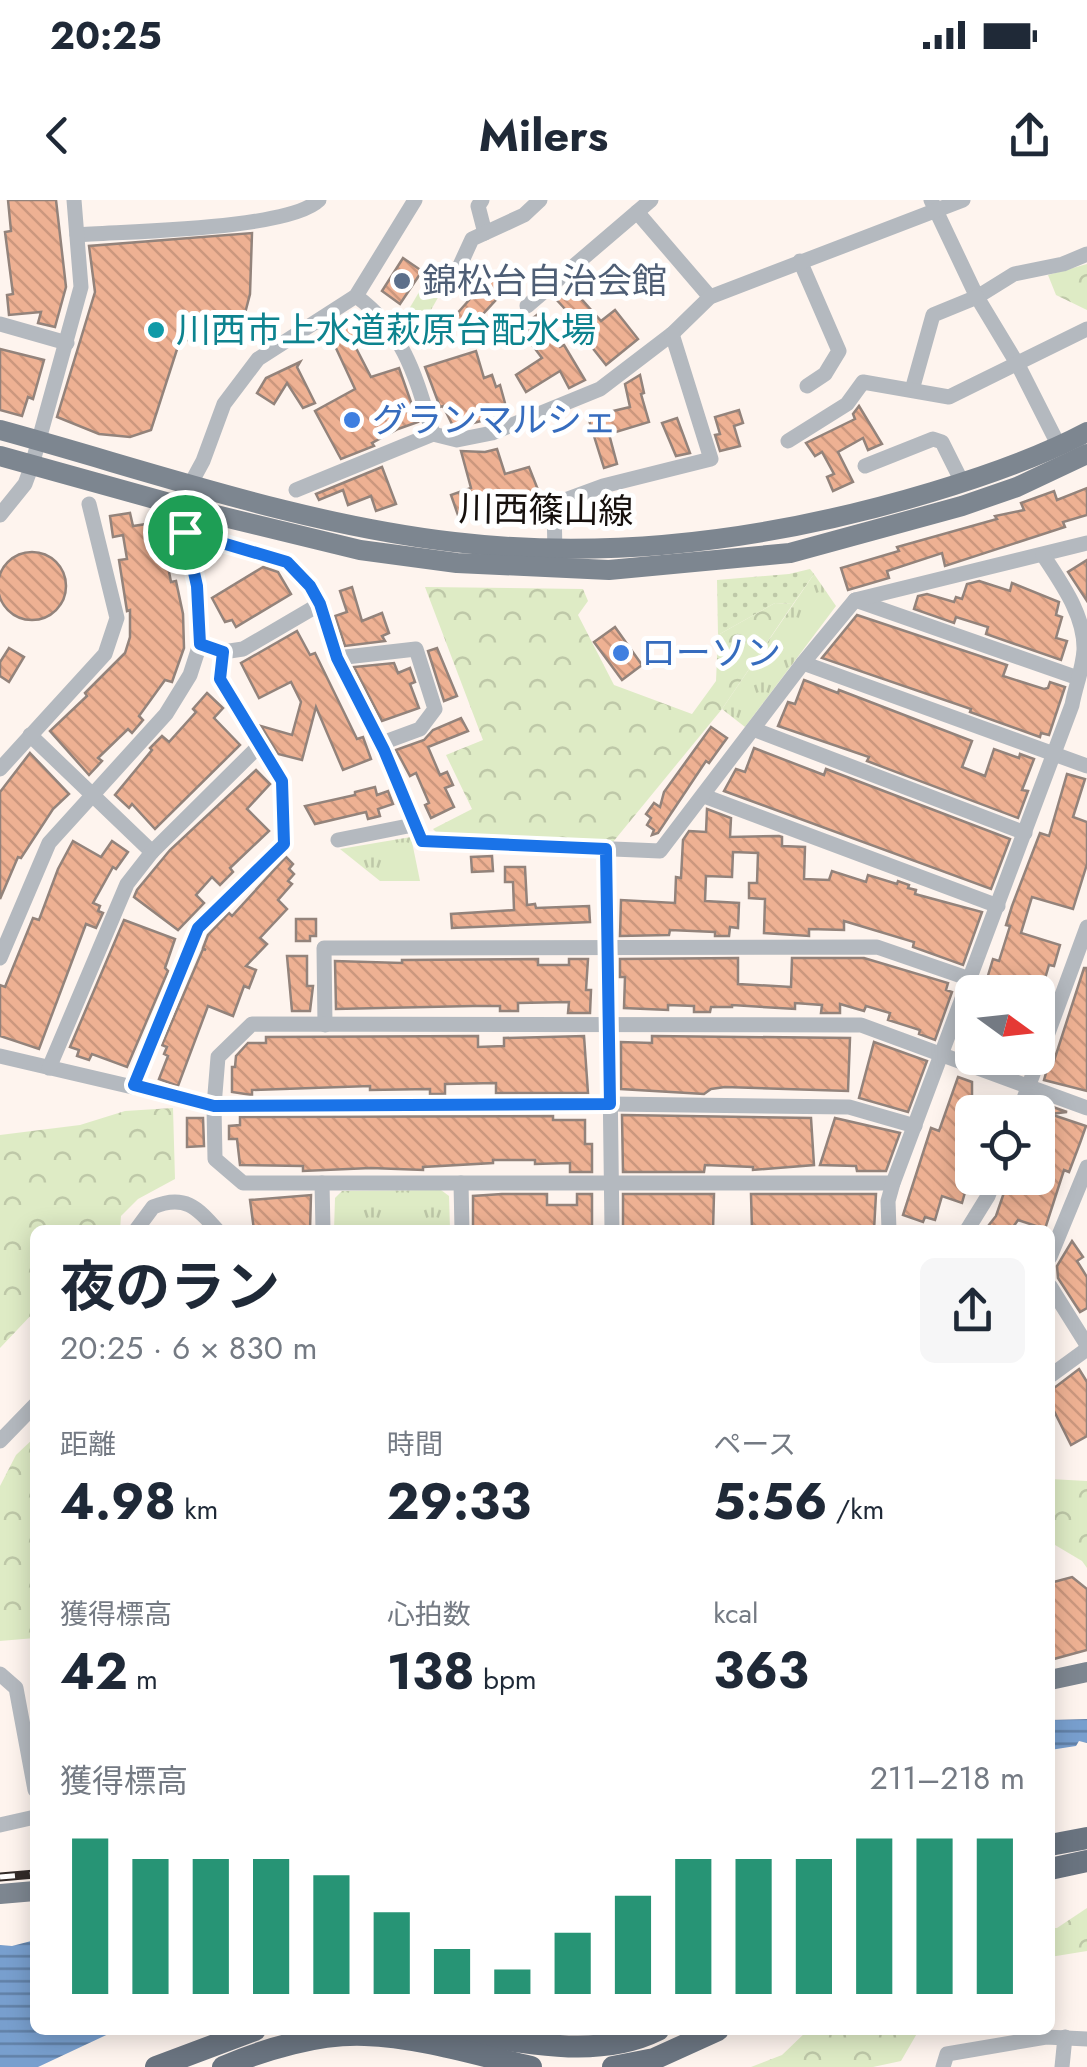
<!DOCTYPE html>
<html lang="ja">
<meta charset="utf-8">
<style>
body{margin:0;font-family:Jost,"Noto Sans JP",sans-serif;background:#f6f6f7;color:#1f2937;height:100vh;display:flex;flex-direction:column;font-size:38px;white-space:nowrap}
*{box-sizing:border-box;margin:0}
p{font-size:32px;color:#747a83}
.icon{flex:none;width:55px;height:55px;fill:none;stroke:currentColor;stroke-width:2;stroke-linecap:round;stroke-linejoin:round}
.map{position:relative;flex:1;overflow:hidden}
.sheet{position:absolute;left:30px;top:1025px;width:1025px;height:810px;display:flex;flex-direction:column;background:#fff;border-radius:15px;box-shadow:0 5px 25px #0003}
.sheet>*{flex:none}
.needle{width:65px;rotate:105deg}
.controls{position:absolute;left:955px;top:775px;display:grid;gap:20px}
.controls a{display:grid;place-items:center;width:100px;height:100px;border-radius:15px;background:#fff;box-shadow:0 5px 25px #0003;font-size:50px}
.pin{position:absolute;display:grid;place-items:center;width:85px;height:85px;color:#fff;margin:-42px;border:5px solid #fff;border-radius:50%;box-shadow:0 2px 10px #0007}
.round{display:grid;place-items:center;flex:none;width:105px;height:105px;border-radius:15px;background:#f6f6f7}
.overview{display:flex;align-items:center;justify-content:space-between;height:170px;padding:0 30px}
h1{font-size:55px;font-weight:700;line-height:75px}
.stats{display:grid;grid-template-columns:repeat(3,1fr);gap:15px;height:170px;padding:10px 30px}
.stats div{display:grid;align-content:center}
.stats b{font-size:50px;font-weight:700}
.stats small{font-size:28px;font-weight:400}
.stats p{font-size:28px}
.chart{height:280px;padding:20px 30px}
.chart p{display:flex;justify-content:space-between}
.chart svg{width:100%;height:180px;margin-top:10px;stroke:#279475;stroke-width:6}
.status{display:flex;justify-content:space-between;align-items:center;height:70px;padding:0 50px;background:#fff;direction:ltr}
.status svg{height:28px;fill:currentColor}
header{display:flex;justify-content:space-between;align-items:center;height:130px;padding:0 30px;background:#fff;font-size:45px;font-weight:700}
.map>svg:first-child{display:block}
.grass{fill:url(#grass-dots)}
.forest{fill:url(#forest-crowns)}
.park{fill:url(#park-tufts)}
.water{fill:url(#water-rules)}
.building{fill:url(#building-back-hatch);stroke:#93837b;stroke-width:2.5}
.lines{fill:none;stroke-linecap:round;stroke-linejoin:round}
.minor{stroke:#b4b9bf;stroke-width:15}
.major{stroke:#7d8690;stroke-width:20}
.highway{stroke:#6a7480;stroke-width:22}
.rail-casing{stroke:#322b28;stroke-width:9}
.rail{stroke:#fff;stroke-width:5;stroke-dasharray:15;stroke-linecap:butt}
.route-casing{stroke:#fff;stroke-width:20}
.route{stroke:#1a73e8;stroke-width:12}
.service-dot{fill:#5c6f8a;stroke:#fff;stroke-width:4}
.culture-dot{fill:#0f9aa8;stroke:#fff;stroke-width:4}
.shop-dot{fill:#3f7fe0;stroke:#fff;stroke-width:4}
.labels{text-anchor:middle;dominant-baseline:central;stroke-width:10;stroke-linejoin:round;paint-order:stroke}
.service-label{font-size:35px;fill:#4e5e75;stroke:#fff;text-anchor:start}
.culture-label{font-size:35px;fill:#0d838f;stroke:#fff;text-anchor:start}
.shop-label{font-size:35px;fill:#366cbe;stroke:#fff;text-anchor:start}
.street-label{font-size:35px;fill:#16100d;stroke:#fff}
</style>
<div class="status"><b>20:25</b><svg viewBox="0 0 49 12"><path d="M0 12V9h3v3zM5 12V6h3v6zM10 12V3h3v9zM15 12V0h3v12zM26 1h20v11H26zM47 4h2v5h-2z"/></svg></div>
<header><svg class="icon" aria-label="back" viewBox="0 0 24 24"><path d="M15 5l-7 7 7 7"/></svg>Milers<svg class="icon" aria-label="share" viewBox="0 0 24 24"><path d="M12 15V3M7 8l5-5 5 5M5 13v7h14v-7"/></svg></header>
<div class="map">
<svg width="1087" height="1867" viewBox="0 0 1087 1867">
<defs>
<pattern id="grass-dots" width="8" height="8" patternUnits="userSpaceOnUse" patternTransform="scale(2.5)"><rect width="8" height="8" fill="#deebc5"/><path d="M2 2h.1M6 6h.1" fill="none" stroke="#bec8a8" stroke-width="1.8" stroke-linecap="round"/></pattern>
<pattern id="forest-crowns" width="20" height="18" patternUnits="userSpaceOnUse" patternTransform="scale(2.5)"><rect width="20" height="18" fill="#deebc5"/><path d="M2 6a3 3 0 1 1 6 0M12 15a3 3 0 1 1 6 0" fill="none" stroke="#bec8a8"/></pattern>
<pattern id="park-tufts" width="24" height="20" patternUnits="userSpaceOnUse" patternTransform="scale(2.5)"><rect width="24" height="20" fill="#deebc5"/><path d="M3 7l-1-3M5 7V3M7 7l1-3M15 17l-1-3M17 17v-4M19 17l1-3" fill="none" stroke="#bec8a8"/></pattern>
<pattern id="water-rules" width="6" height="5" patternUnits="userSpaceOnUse" patternTransform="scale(2.5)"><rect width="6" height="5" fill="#789fce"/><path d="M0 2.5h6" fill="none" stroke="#6180a6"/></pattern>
<pattern id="building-back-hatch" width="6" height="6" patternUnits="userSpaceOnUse" patternTransform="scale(2.5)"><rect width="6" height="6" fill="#eeb193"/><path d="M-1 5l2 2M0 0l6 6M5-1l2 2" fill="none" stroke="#cb977e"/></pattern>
</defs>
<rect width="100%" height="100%" fill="#fef4ee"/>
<polygon class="grass" points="810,369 814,374 793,404 775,403 718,435 717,380 789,374"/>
<g class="forest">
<polygon points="1087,64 1087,110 1056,95 1048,75"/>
<polygon points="425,387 583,389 588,401 578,415 614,485 692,514 716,481 718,435 775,403 793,404 722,509 613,642 440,636 433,629 472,609 446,555 483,540"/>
<polygon points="173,908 175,979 138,999 121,1016 120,1030 35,1030 35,1111 0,1148 0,935 80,925 125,911"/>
<polygon points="35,1237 35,1438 0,1441 0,1286 16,1255"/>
<polygon points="1050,1279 1087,1281 1087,1368 1082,1361 1050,1342"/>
<polygon points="1087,1708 1087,1751 1050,1757 1050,1728 1057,1728"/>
<polygon points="808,1830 919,1830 901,1861 873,1867 751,1867 782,1855"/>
</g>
<g class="park">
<polygon points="428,77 444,87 423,124 406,114"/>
<polygon points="814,374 836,406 745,527 722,509"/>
<polygon points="411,637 420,681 380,681 340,649"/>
<polygon points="441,990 449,996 450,1030 334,1030 335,998 342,991"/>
</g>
<g class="water">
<polygon points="1087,1519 1087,1543 1079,1541 1076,1546 1050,1550 1050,1520"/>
<polygon points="35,1740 35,1830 117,1830 38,1867 0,1867 0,1745 12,1746"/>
</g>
<g class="building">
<polygon points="8,0 56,0 66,87 55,127 38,123 41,112 9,115 7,95 13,94 5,32 11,31"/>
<polygon points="252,33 250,94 243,121 214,140 180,140 151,230 130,237 99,234 57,217 95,92 89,46"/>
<polygon points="403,58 422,71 400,104 382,91"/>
<polygon points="491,75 506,89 470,128 455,116"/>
<polygon points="569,85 601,121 615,110 638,139 606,165 583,136 587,133 554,97"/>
<polygon points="538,114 560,147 564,145 585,180 569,188 560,171 526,192 516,175 542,158 530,142 534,139 524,125"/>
<polygon points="363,117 376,136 355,146 371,177 399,168 418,222 398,229 372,243 374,246 341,259 315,211 355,189 328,131"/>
<polygon points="0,149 44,160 33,199 28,197 22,216 0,210"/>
<polygon points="476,151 484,178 492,175 496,187 500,185 508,214 454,228 443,206 440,207 425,167"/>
<polygon points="300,162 297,167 315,203 303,208 287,183 274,204 257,193 266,178"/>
<polygon points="640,175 644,193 641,194 649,222 609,234 617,264 604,268 588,217 630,207 625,184"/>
<polygon points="859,206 882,244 868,250 863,238 838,252 853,282 833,291 827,277 834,274 822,252 815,256 806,243 855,219 853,214"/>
<polygon points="739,210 743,223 734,226 740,246 720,251 715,235 720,234 715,217"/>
<polygon points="677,218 690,253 676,256 662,223"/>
<polygon points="497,249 505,274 529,267 540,295 460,321 451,295 471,288 461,251 485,252"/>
<polygon points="382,267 396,304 376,311 371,296 348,305 343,290 319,300 316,294"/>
<polygon points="1087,288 1087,315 1063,322 1065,327 945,366 942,353 887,371 889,378 848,390 841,368 899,351 897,347 997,319 995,316 1024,310 1021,303 1054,291 1057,300"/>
<polygon points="130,313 133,326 167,321 170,340 163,341 171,382 176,381 183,414 184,448 172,482 165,480 139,516 143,520 132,533 128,529 98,558 102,561 89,575 50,531 87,496 85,493 125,453 130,437 130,410 127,411 119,360 127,359 123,335 113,337 110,316"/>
<circle cx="32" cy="386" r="34"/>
<polygon points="1087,360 1087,401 1068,372"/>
<polygon points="263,367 278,372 291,394 236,427 232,420 225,422 212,398"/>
<polygon points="979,381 1010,391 1012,383 1059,402 1056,415 1062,417 1056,438 1067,441 1061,460 986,434 988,427 956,417 954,423 914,409 918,396 927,394 954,402 956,397 962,399 967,384"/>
<polygon points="352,387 362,421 382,413 389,433 382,436 385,441 345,446 335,416 347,412 340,391"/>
<polygon points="857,415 1007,465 1003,476 1044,489 1048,488 1050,482 1065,487 1049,535 1041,533 1040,537 970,512 971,509 822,458"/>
<polygon points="615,427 642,465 622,480 594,442"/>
<polygon points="297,431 310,455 315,453 357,539 363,537 371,559 343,570 316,507 302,560 278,554 261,526 292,535 301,502 291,482 259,498 241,463"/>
<polygon points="9,448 24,457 9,482 0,476 0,462"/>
<polygon points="437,448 457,496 444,501 428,451"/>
<polygon points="394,463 398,473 410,468 415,482 410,484 419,508 382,521 354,467"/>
<polygon points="804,480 838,493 839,490 972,541 962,567 985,576 994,549 1019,558 1020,554 1034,559 1022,590 1028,591 1018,618 867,561 869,557 778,526 788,502 795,504"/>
<polygon points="207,493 223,508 214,518 240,545 155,629 132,604 129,608 115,595 152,550 150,548 162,536 169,542 196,512 193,509"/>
<polygon points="461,518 468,531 428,547 440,575 447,572 453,585 445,588 454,607 431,618 425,605 429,603 416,573 410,576 396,550 424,540 433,530"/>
<polygon points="711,527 727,538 709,563 706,561 658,633 652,635 654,630 647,625 651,618 646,614 654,603 660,607 664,592"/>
<polygon points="754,548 824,575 826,569 1010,639 991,689 724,591 736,569 745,572"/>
<polygon points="30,553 69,594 53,609 21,658 18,657 0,699 0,592"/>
<polygon points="256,570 270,584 247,609 269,631 230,668 233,672 220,685 212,677 196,695 204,703 178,730 134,697 137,690 170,650"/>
<polygon points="1067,574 1085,579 1073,617 1087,622 1087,664 1073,709 1032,697 1021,733 1060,745 1054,766 1049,765 1041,792 983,792 993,759 999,761 1010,726 1006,725 1012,706 1040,633 1049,636"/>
<polygon points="375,587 377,595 388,591 393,604 378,609 380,616 368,619 366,612 315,624 305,606 355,595 355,592"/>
<polygon points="707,609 731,618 730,637 779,636 782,637 782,646 805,647 804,679 829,680 832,671 866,682 868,675 897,684 898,681 909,685 908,688 916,690 915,694 982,712 963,765 913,747 914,742 844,721 844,730 809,729 809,736 764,733 765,699 749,698 749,683 757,683 758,653 733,652 732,677 706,676 705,701 739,703 738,728 730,727 729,736 715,736 715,732 670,730 669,735 620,736 621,700 675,703 676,677 681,678 683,640 689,631 706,632"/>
<polygon points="73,641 101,657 112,641 128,652 116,669 113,667 93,703 100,706 98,711 103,713 96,728 86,724 39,849 0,836 0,785 5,787 33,718 39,720 58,669"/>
<polygon points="492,656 493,671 472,672 471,657"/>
<polygon points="286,657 293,664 289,669 294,674 288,681 292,684 278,700 287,709 260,738 267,744 246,766 256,770 249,788 244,786 233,816 208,806 178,886 159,879 168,856 164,854 167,847 162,845 203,749 206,750 203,748 208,735 229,713 232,716"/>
<polygon points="505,667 525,667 527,705 535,704 536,708 589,706 590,722 452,728 451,714 514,710 513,682 505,682"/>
<polygon points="296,719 316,719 316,736 310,736 310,741 296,741"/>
<polygon points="124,720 175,739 165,768 168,771 127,867 92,854 89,860 77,856 79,850 70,847"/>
<polygon points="287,756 307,756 307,786 313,786 310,811 292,811"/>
<polygon points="738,758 738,784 791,787 792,758 864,758 948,783 946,790 952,792 935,840 919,834 920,830 888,820 890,813 866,806 864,811 840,804 840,813 821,813 822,805 795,803 795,809 732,805 732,807 711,807 710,812 694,812 694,806 668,805 668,810 624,808 625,777 620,777 620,759"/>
<polygon points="538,759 538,765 569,765 569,759 588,759 586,790 591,790 590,813 568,813 569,802 518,803 518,811 500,811 500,806 473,806 336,809 335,761 402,763 402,760"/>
<polygon points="1084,768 1087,768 1087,891 1044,880 1048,866 1052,867"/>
<polygon points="478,836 478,847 504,846 504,838 584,836 588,893 496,893 496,883 445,884 445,894 430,894 430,889 370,890 370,886 252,890 252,895 232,892 232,867 235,867 236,856 248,843 266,843 266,837"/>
<polygon points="652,836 850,838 848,891 725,887 711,889 704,894 621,889 621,842 652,843"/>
<polygon points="874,842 927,861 908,912 859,898"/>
<polygon points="958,877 972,882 972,967 962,1003 942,996 935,1020 925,1017 923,1022 903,1015 931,928 939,931"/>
<polygon points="1036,901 1067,912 1050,914 1086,926 1080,943 1069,972 1064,970 1045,1029 1018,1020 1011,1030 985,1030 996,1016 1009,978 1038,978 1038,912 1032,912"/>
<polygon points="622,915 811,918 814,965 753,970 753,967 705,965 704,972 623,972"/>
<polygon points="553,916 553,920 585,920 585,944 592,944 592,972 570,972 570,963 535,964 535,960 493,960 493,963 423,967 423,970 371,968 303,971 303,966 240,965 237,939 229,939 229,926 240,925 240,917"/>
<polygon points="187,918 203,918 204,946 187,947"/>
<polygon points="835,918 900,933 886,971 857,971 856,966 820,965"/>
<polygon points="502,994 547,994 547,1005 577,1005 577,994 592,994 592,1030 473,1030 473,996"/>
<polygon points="623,994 714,994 713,1030 623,1030"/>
<polygon points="751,994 876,994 874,1030 752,1030"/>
<polygon points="311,995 310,1030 254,1030 250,1000"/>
<polygon points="1072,1041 1083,1057 1077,1061 1087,1077 1087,1108 1080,1112 1058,1078 1057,1066"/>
<polygon points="1079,1169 1087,1182 1087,1236 1071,1245 1050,1203 1050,1191"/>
<polygon points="1072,1377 1087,1389 1087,1450 1050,1460 1050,1383"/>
</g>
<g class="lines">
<g class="minor">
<polyline points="482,0 478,6 485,33"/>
<polyline points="931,0 977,97 1014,74 1063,64 1087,54"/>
<polyline points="637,12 710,97"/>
<path d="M77 35C125 31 289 30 319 0"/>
<polyline points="800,61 839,151 825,174 807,186"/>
<polyline points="456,74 472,39 524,15 540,0"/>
<polyline points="527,106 651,0"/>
<polyline points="0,124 67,143"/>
<polyline points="912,190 933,115 977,97 1018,165 1059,246"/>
<polyline points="433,234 457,240 492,233 600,189 672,134 710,97 963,0"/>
<polyline points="788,241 847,204 863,182 949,197 1087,129"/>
<polyline points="865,266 933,239 942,242 962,282"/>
<path d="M296 290 433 234C416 178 405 132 356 96"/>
<polyline points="0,315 25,284 32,265 81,87 74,0"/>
<polyline points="499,319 554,304"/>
<polyline points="185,332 287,363 310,386 320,404"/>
<polyline points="555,354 554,304 603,286 711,259 672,134"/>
<polyline points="855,400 1078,478"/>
<polyline points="223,452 243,449 320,404 337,458 384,550 413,625"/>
<polyline points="337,458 416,449 435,509 420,529 382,543"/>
<polyline points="803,463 1087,566"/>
<polyline points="753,529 1025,633"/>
<polyline points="30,535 152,652"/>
<polyline points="0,569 105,454 117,418 89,304"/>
<polyline points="704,596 998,706"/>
<polyline points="338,640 413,625 422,641 660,651 803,463 855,400 1087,343"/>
<polyline points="607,649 612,1030"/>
<polyline points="0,758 49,643 166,514 190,475 200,444 197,386 185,332 187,308 190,285 203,261 224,204 258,159 356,96 415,0"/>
<polyline points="325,825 324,748 877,747 970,779"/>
<polyline points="0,856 214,906 610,904 849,907 915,926"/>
<polyline points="49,868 127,684 152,652 261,544"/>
<polyline points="134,885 198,728 284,644 282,581 219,479 223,452 200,444"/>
<polyline points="1019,912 1087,727"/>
<polyline points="322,983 323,1030"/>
<polyline points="461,983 462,1030"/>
<polyline points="893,983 243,983 215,959 214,906 218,857 252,824 861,825 1087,908"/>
<path d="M136 1030 153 1007C184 994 197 1007 217 1030"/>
<path d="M889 1030 888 1001 893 983 1072 505C1075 488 1083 468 1084 450 1085 415 1061 383 1043 355"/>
<polyline points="967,1030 988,996 995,978"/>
<polyline points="1050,1057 1087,967"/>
<polyline points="1050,1086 1087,1145"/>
<polyline points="1050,1176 1087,1149"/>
<polyline points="0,1241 35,1205"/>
<polyline points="0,1474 16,1488 35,1590"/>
<polyline points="0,1625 35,1617"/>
<polyline points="943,1867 947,1854 1046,1837 1087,1839"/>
<polyline points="1062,1867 1065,1837"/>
</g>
<g class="major">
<path d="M0 230C150 271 299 324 454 342 615 361 779 338 932 292 985 276 1038 258 1087 232"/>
<polyline points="0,256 187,308 360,350 457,363 609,370 790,353 962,306 1017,287 1087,254"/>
<polyline points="1050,1480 1087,1472"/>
<polyline points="0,1694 35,1691"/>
</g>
<g class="highway">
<polyline points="1050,1645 1087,1638"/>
<polyline points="1050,1669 1087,1661"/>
<path d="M453 1830C517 1841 596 1861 658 1830"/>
<polyline points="156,1867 255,1830"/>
<path d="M223 1867C265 1849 319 1833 365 1835 421 1837 477 1855 531 1867"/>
<polyline points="613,1867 654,1859 718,1830"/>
</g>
<defs>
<polyline id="rail" points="0,1677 35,1674"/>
</defs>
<use href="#rail" class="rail-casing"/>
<use href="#rail" class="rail"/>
</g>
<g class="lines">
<defs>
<polygon id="route" points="185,332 287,362 310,386 320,404 337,458 384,550 422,641 606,649 610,904 214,906 134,885 198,728 284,644 282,581 220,479 223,452 200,444 197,386"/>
</defs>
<use href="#route" class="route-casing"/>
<use href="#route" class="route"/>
</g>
<circle class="service-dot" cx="402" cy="81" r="10"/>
<circle class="culture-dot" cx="156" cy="130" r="10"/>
<g class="shop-dot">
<circle cx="352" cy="220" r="10"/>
<circle cx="621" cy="453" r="10"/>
</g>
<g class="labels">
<g class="service-label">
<text x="422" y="81">錦松台自治会館</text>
</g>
<g class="culture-label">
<text x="176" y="130">川西市上水道萩原台配水場</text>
</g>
<g class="shop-label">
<text x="372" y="220">グランマルシェ</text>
<text x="641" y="453">ローソン</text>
</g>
<g class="street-label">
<text transform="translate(546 310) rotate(1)">川西篠山線</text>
</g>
</g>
</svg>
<div class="controls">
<a><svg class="needle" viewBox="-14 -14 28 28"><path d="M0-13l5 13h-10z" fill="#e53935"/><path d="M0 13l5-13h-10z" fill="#747a83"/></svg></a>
<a><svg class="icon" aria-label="locate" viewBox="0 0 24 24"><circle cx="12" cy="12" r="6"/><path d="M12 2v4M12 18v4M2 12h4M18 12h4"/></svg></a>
</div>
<div class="pin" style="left:185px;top:332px;background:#1e9e55"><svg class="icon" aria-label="arrive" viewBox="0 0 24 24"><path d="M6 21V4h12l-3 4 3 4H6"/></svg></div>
<section class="sheet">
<div class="overview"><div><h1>夜のラン</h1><p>20:25 · 6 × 830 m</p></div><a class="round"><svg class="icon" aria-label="share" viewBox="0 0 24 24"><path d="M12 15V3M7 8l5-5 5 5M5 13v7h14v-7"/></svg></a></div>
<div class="stats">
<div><p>距離</p><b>4.98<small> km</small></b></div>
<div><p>時間</p><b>29:33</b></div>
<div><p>ペース</p><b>5:56<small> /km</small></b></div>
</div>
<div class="stats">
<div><p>獲得標高</p><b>42<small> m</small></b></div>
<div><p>心拍数</p><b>138<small> bpm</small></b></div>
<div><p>kcal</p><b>363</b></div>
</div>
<div class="chart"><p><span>獲得標高</span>211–218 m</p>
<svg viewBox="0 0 160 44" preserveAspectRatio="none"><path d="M5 44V6M15 44V11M25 44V11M35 44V11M45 44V15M55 44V24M65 44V33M75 44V38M85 44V29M95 44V20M105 44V11M115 44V11M125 44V11M135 44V6M145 44V6M155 44V6"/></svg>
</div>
</section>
</div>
